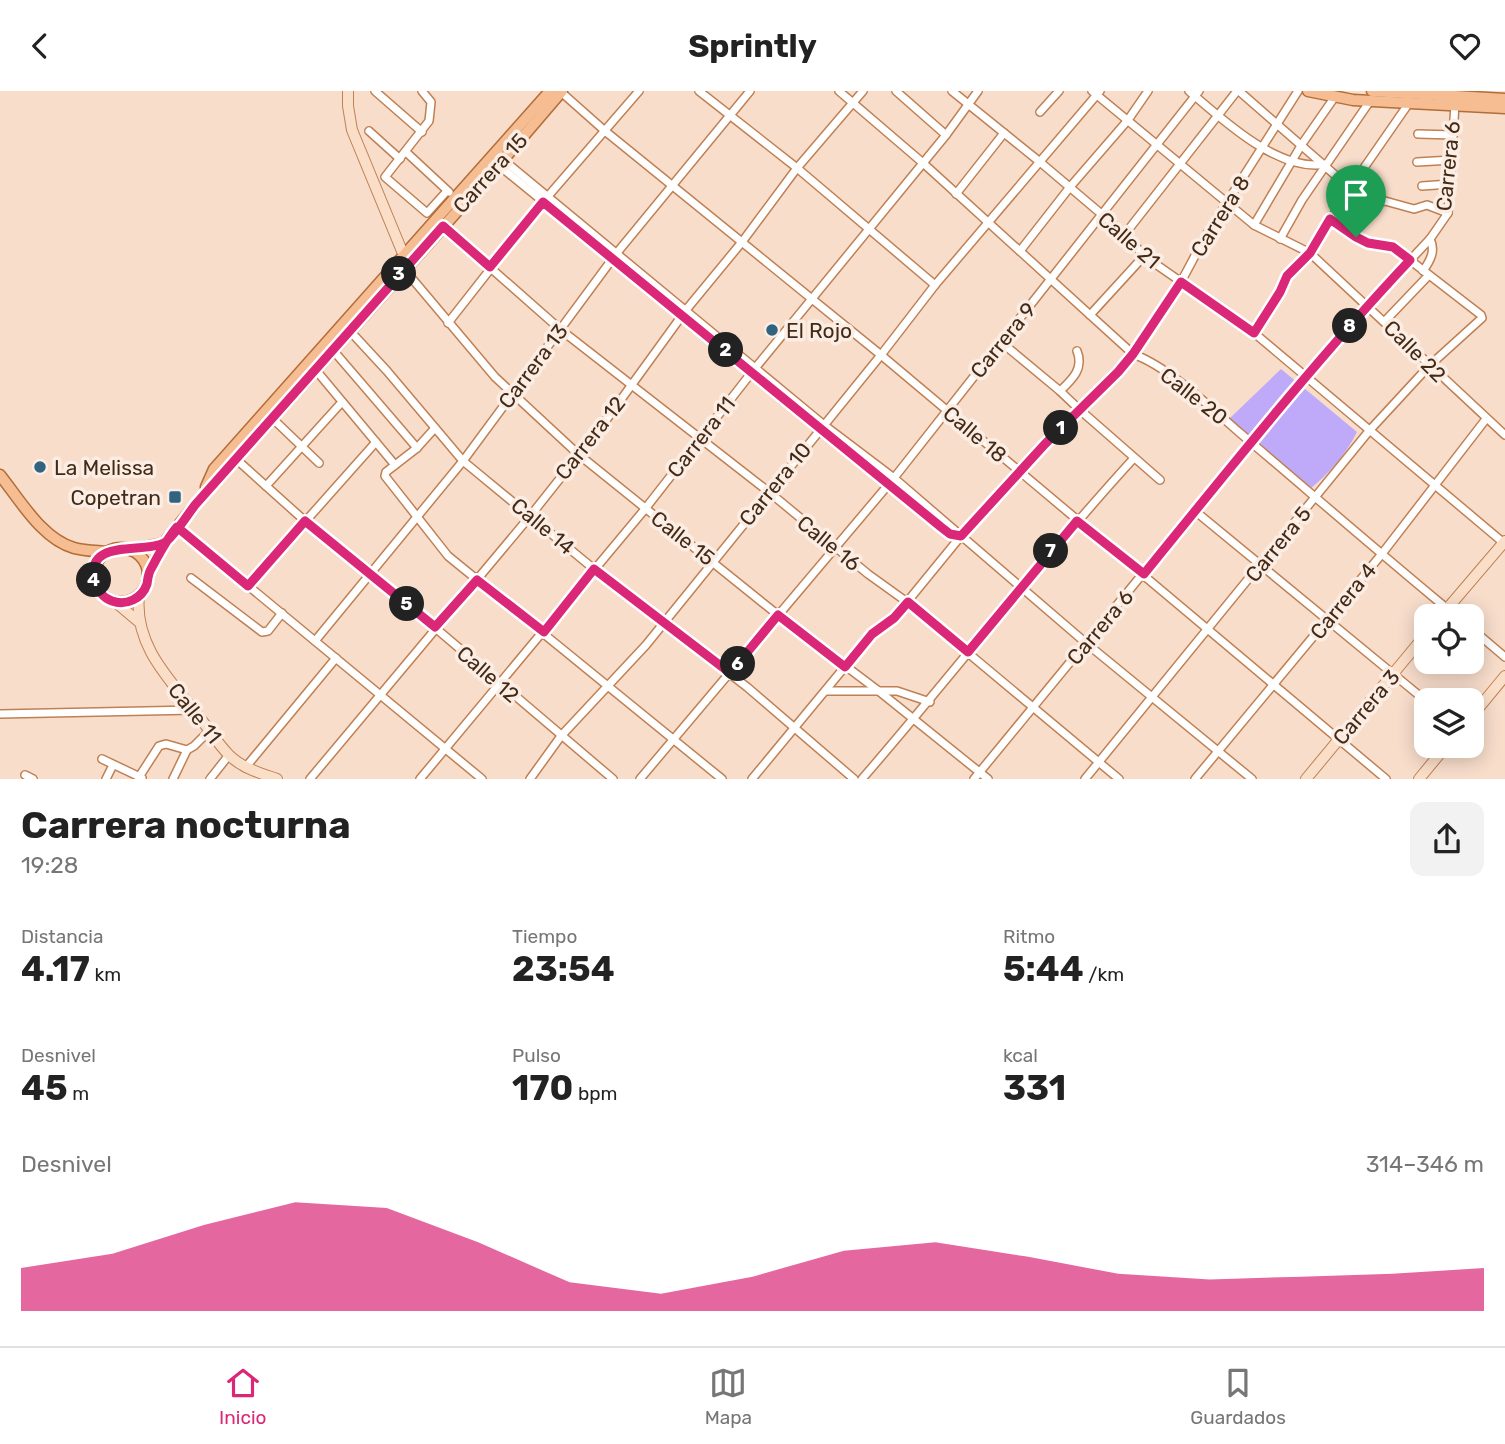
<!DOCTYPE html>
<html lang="es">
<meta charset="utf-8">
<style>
body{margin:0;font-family:Rubik,sans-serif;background:#f2f2f2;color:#222;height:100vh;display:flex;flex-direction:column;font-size:26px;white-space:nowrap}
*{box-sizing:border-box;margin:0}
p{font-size:23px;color:#767676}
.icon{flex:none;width:38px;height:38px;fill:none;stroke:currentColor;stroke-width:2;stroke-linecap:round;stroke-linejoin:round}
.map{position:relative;height:688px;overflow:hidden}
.sheet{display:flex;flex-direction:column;background:#fff;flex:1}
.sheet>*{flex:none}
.buttons{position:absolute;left:1414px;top:513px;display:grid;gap:14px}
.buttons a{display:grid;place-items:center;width:70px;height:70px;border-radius:14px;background:#fff;box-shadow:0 4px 18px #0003;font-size:35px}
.pin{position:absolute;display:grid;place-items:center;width:60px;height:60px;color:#fff;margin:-72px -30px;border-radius:50% 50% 50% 0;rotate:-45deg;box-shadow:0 0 7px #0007}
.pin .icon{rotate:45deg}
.km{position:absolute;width:35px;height:35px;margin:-18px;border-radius:50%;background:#222;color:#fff;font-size:19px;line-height:35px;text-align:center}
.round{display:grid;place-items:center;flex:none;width:74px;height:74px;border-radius:14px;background:#f2f2f2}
.summary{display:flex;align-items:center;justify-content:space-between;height:119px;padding:0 21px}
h1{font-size:38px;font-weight:700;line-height:52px}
.figures{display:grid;grid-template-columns:repeat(3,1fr);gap:10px;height:119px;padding:7px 21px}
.figures div{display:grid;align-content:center}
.figures b{font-size:35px;font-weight:700}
.figures small{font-size:19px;font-weight:400}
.figures p{font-size:19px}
.chart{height:196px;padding:14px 21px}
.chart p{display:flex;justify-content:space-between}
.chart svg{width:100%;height:126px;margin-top:7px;fill:#db2777;opacity:.7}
header{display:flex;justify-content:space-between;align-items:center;height:91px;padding:0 21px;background:#fff;font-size:32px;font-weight:700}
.tabs{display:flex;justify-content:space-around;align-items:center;height:98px;border-top:2px solid #e0e0e0;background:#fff;font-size:19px;color:#767676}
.tabs a{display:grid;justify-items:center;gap:4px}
.tabs .current{color:#db2777}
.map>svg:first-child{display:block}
.green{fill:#bfa9f9}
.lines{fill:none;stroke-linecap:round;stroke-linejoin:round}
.street-casing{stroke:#bf8154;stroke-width:10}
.secondary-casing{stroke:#bf8154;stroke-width:12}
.primary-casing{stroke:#b36d37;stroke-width:13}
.street{stroke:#fff;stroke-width:7}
.secondary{stroke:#fadec8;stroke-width:10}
.primary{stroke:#f5bd91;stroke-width:10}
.route-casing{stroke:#fff;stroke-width:14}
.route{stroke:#db2777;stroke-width:9}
.poi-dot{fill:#306380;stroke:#fbede4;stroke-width:2.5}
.labels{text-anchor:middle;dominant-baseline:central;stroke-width:7;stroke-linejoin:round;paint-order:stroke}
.street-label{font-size:21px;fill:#432a17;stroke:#fbede4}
.poi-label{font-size:21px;fill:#432a17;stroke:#fbede4;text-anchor:start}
</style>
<header><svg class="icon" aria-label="back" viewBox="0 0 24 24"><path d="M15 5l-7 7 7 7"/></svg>Sprintly<svg class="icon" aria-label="heart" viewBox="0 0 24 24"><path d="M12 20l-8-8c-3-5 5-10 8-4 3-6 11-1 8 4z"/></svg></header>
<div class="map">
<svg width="1505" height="688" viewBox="0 0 1505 688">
<rect width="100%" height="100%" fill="#f8ddcb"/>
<path class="green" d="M1281 278 1357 341C1345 365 1329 382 1309 399L1229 328Z"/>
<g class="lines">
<defs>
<g id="street">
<polyline points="375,0 422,41"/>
<polyline points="422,0 431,11 429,30 385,86 427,122 447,100"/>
<polyline points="699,0 797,77 935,194"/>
<path d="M839 0 923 72 1133 263C1169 276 1211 317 1240 342 1312 403 1383 465 1456 525"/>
<polyline points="896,0 946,44"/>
<polyline points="952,0 1040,71 1125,143 1144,165 1253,241 1505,453"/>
<polyline points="1092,0 1254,134 1310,162 1505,344"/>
<path d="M1189 0C1223 29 1279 82 1326 73"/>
<polyline points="1239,0 1350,97 1375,111 1385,110 1414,118 1427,114 1448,122"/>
<polyline points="561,1 605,40 881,264 1386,688"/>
<polyline points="1040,21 1059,0"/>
<polyline points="369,40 400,68"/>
<polyline points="1418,43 1453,44"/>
<polyline points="406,61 449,101"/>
<polyline points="501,67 824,334 894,387 1086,552 1252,688"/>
<polyline points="1417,71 1452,69"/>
<polyline points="496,72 747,277"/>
<polyline points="1422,95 1450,93"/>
<polyline points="956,103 1004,42"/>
<polyline points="1369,124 1375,111"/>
<polyline points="1254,134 1302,53 1334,7"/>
<polyline points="443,135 561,239 769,401 868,483 907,511 1119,688"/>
<polyline points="1125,143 1237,0"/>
<polyline points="1280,148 1302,109 1370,10"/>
<polyline points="1020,160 1070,96 1128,29 1148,0"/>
<polyline points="404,178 495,286 578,363 778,524 880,601 988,688"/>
<path d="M1423 180C1430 170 1436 160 1430 148"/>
<polyline points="1090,224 1144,165"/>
<polyline points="1385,230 1428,185"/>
<polyline points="448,232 543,111 639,0"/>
<polyline points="350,240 387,280 463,370 594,478 747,596 854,688"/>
<polyline points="1253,241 1277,205 1287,185 1310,162 1350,97 1409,12"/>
<polyline points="1001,251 1060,300 1080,319 1160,389"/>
<polyline points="332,258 417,357"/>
<polyline points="315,278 395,374"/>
<polyline points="759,286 941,436 950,443 960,445"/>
<path d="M1060 300C1073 288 1084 277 1077 260"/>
<polyline points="272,327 319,372"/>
<polyline points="435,337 417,357 386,381 385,385 448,465 722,688"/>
<polyline points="236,368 305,430 379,489 613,688"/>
<polyline points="266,395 342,311"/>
<polyline points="1195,420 1426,610"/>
<polyline points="177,436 482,688"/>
<polyline points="191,487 262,541 268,540 282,522"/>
<polyline points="248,495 376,351"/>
<polyline points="1472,538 1505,566"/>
<polyline points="315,550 463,370 616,163 750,0"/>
<polyline points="826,600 897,600 930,611"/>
<polyline points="0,623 194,619"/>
<polyline points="102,668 142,687"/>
<polyline points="245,677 336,567"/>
<polyline points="25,684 33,688"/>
<polyline points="139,686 159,655 166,653 187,659 194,655 210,639"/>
<polyline points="106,688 113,674"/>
<polyline points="173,688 187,659"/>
<polyline points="210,688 229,664"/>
<polyline points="310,688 531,424 604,332 686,219 742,151 797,77 863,0"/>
<polyline points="420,688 645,418 752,281 946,44 978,0"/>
<polyline points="530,688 561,645 646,554 881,264 935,194 1100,0"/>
<polyline points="640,688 894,387 1199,0"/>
<polyline points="752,688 872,543 894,527 961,445 1019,380 1133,263 1181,191 1205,146 1298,0"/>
<path d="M862 688C954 582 1039 471 1134 367"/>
<polyline points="974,688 1251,351 1368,214 1430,148 1448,122 1455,13"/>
<polyline points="1085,688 1369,340 1429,275 1482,227 1481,224 1393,156 1368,152 1330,128"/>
<polyline points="1195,688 1381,464 1486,328"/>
</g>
<g id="secondary">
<polyline points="348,0 348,15 352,39 404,165"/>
<path d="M139 505C134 553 168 587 196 622 207 635 217 652 229 664 242 677 260 682 277 688"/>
<polyline points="114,510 139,531"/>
<polyline points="1441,525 1505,450"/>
<polyline points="1472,625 1505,585"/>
<polyline points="1306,688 1426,543"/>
<polyline points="1419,688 1447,654"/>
</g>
<g id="primary">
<polyline points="1308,0 1353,9 1505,17"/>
<polyline points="1372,0 1505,8"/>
<path d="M0 384C20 409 42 448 74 457 85 460 97 460 107 461"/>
<polyline points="206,396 214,378 550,0"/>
<circle cx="121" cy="484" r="27"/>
<polyline points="130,459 164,452"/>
<polyline points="148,483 164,452 195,414 503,69 562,0"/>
</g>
</defs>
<use href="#street" class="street-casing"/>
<use href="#secondary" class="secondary-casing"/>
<use href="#primary" class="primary-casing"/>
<use href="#street" class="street"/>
<use href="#secondary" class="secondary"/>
<use href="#primary" class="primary"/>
</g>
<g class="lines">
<defs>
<path id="route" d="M1356 146 1330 128 1310 162 1287 185 1280 201 1254 242 1181 191 1133 263 1118 281 1045 353 961 445 950 443 941 436 543 111 490 176 443 135 195 414C188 423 173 447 164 452 143 463 84 447 95 490 97 499 103 507 112 510 126 515 142 508 147 493 148 487 148 483 151 478 159 463 166 449 177 436L248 495 305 430 435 536 477 489 544 541 594 478 730 582 778 524 845 576 872 543 894 527 908 511 968 561 1077 430 1144 483C1230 377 1316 269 1410 169L1393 156 1368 152 1356 146"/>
</defs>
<use href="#route" class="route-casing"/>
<use href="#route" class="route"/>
</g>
<g class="poi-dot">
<circle cx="772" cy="239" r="7"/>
<circle cx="40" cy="376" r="7"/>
<rect x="168" y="399" width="14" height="14" rx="3.5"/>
</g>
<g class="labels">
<g class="street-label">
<text transform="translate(1448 75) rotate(-84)">Carrera 6</text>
<text transform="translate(490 82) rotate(-48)">Carrera 15</text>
<text transform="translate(1220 125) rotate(-58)">Carrera 8</text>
<text transform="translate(1129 149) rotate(41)">Calle 21</text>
<text transform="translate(1003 249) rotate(-51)">Carrera 9</text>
<text transform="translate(1415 260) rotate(45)">Calle 22</text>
<text transform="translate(533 275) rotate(-53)">Carrera 13</text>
<text transform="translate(1194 305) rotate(38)">Calle 20</text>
<text transform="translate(975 343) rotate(40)">Calle 18</text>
<text transform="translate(701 346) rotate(-52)">Carrera 11</text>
<text transform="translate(590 347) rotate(-52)">Carrera 12</text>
<text transform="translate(775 393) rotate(-51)">Carrera 10</text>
<text transform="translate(543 435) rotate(40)">Calle 14</text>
<text transform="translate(683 447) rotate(38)">Calle 15</text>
<text transform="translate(829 452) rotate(39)">Calle 16</text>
<text transform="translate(1278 453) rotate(-51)">Carrera 5</text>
<text transform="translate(1343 510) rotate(-51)">Carrera 4</text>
<text transform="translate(1100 536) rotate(-50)">Carrera 6</text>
<text transform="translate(488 583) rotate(41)">Calle 12</text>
<text transform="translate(1366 616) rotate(-50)">Carrera 3</text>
<text transform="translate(195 622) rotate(51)">Calle 11</text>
</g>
<g class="poi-label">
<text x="786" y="239">El Rojo</text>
<text x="54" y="376">La Melissa</text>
<text x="161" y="406" text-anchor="end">Copetran</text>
</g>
</g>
</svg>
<div class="buttons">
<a><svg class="icon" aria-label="locate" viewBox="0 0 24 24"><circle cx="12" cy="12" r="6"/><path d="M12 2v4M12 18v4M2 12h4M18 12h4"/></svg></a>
<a><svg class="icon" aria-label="layers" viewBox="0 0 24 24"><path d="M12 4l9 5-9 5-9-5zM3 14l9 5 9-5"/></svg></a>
</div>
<div class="pin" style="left:1356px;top:146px;background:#1e9e55"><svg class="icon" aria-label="arrive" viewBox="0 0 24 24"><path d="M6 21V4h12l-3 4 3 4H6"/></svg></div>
<b class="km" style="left:1061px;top:337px">1</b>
<b class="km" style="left:726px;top:259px">2</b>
<b class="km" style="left:399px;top:183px">3</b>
<b class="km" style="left:94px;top:489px">4</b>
<b class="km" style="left:407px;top:513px">5</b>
<b class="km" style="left:738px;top:573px">6</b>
<b class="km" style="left:1051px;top:460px">7</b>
<b class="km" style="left:1350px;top:235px">8</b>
</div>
<section class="sheet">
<div class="summary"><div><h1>Carrera nocturna</h1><p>19:28</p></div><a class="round"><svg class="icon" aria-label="share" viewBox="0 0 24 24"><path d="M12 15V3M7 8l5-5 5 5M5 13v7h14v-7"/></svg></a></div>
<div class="figures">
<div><p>Distancia</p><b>4.17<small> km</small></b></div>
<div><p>Tiempo</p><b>23:54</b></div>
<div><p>Ritmo</p><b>5:44<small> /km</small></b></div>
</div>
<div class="figures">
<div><p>Desnivel</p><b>45<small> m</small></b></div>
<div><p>Pulso</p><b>170<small> bpm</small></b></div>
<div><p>kcal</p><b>331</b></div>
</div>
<div class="chart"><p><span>Desnivel</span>314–346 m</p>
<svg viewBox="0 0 160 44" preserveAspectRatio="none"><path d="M0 44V29L10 24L20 14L30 6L40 8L50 20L60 34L70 38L80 32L90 23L100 20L110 25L120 31L130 33L140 32L150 31L160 29V44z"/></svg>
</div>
</section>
<nav class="tabs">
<a class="current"><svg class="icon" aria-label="home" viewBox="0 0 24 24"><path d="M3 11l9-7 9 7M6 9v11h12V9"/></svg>Inicio</a>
<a><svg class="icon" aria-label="map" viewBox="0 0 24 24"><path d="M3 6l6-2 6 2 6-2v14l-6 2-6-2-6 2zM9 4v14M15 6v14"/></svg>Mapa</a>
<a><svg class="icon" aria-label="saved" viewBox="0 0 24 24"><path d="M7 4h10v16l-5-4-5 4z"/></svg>Guardados</a>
</nav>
